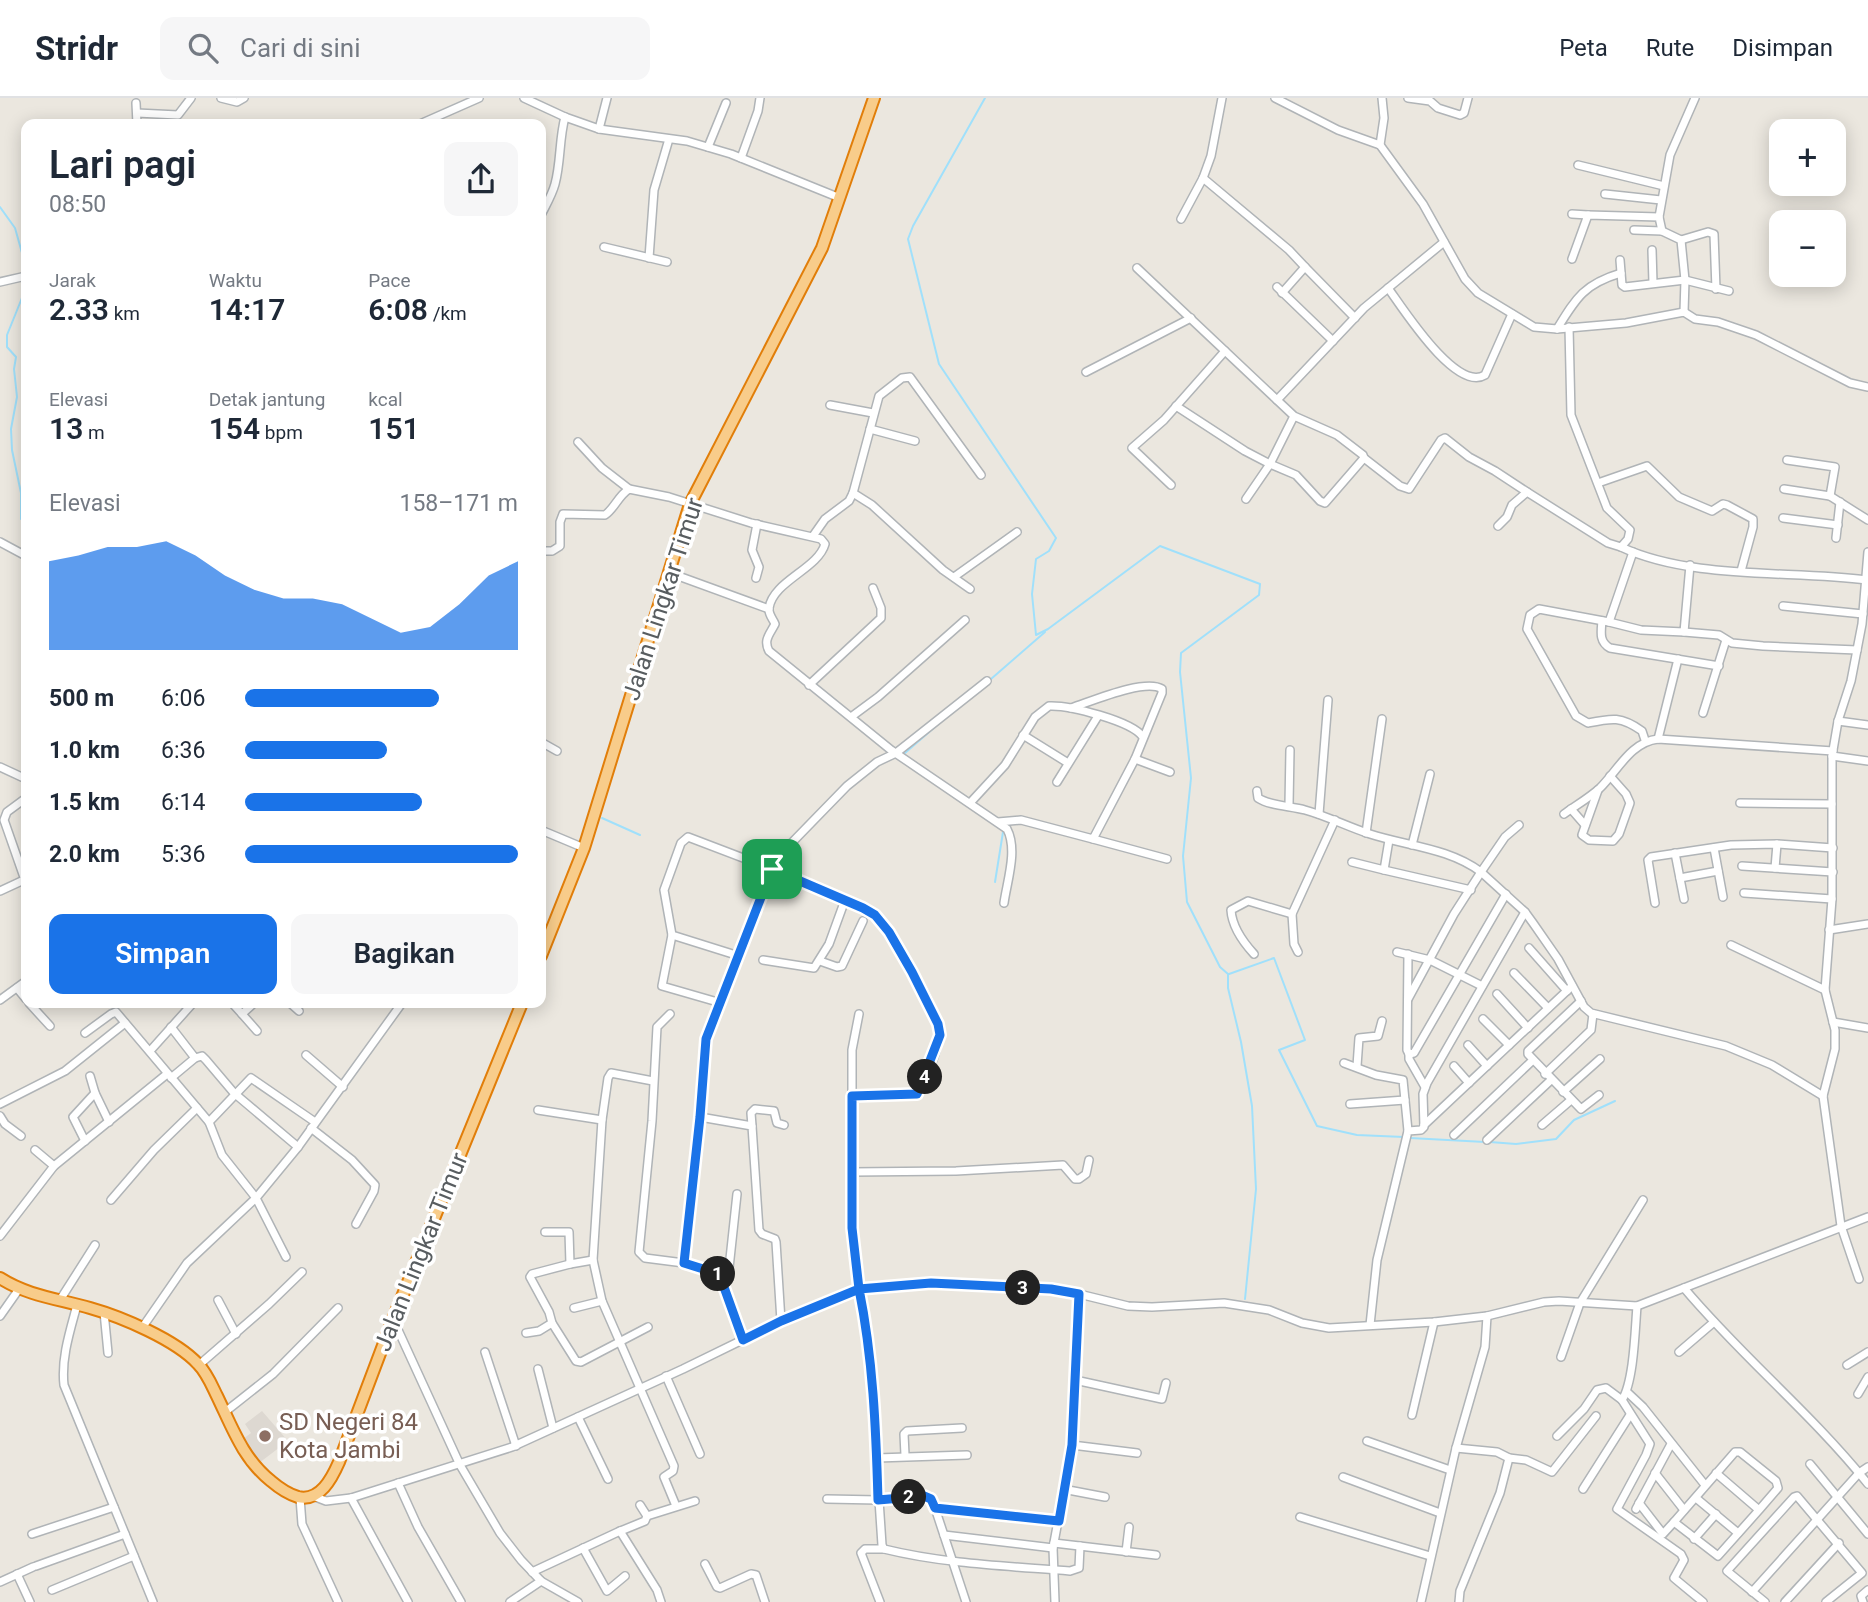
<!DOCTYPE html>
<html lang="id">
<meta charset="utf-8">
<style>
body{margin:0;font-family:Roboto,sans-serif;background:#f6f6f7;color:#1f2937;height:100vh;display:flex;flex-direction:column;font-size:26px;white-space:nowrap}
*{box-sizing:border-box;margin:0}
p{font-size:23px;color:#747a83}
.icon{flex:none;width:38px;height:38px;fill:none;stroke:currentColor;stroke-width:2;stroke-linecap:round;stroke-linejoin:round}
.map{position:relative;flex:1;overflow:hidden}
.drawer{position:absolute;left:21px;top:21px;width:525px;height:889px;display:flex;flex-direction:column;background:#fff;border-radius:14px;box-shadow:0 4px 18px #0003}
.drawer>*{flex:none}
.fabs{position:absolute;left:1769px;top:21px;display:grid;gap:14px}
.fabs a{display:grid;place-items:center;width:77px;height:77px;border-radius:14px;background:#fff;box-shadow:0 4px 18px #0003;font-size:35px}
.pin{position:absolute;display:grid;place-items:center;width:60px;height:60px;color:#fff;margin:-30px;border-radius:14px;box-shadow:0 4px 10px #0006}
.km{position:absolute;width:35px;height:35px;margin:-18px;border-radius:50%;background:#222;color:#fff;font-size:19px;line-height:35px;text-align:center}
.round{display:grid;place-items:center;flex:none;width:74px;height:74px;border-radius:14px;background:#f6f6f7}
.summary{display:flex;align-items:center;justify-content:space-between;height:119px;padding:0 28px}
h1{font-size:38px;font-weight:600;line-height:52px}
.figures{display:grid;grid-template-columns:repeat(3,1fr);gap:10px;height:119px;padding:7px 28px}
.figures div{display:grid;align-content:center}
.figures b{font-size:30px;font-weight:600}
.figures small{font-size:19px;font-weight:400}
.figures p{font-size:19px}
.chart{height:196px;padding:14px 28px}
.chart p{display:flex;justify-content:space-between}
.chart svg{width:100%;height:126px;margin-top:7px;fill:#1a73e8;opacity:.7}
.cta{display:flex;gap:14px;margin-top:auto;padding:14px 28px}
.cta a{flex:1;height:80px;border-radius:14px;background:#1a73e8;color:#fff;font-size:28px;font-weight:600;line-height:80px;text-align:center}
.cta a+a{background:#f6f6f7;color:#1f2937}
ul{padding:0 28px;list-style:none;font-size:23px}
li{display:grid;grid-template-columns:112px 84px 1fr;align-items:center;height:52px}
li i{height:18px;border-radius:9px;background:#1a73e8}
header{display:flex;align-items:center;gap:42px;box-sizing:border-box;height:98px;padding:0 35px;background:#fff;border-bottom:2px solid #e0e1e3}
header strong{font-size:33px}
nav{display:flex;gap:38px;margin-inline-start:auto;font-size:24px}
.search{width:490px;height:63px;background:#f6f6f7;display:flex;align-items:center;gap:18px;box-sizing:border-box;padding:0 24px;border-radius:14px;color:#747a83;font-size:26px}
.map>svg:first-child{display:block}
.education{fill:#ddd8d1}
.lines{fill:none;stroke-linecap:round;stroke-linejoin:round}
.stream{stroke:#a0e0fb;stroke-width:2}
.minor-casing{stroke:#b0b4b7;stroke-width:10}
.highway-casing{stroke:#e17e0a;stroke-width:14}
.minor{stroke:#fff;stroke-width:7}
.highway{stroke:#f8cc8a;stroke-width:10}
.route-casing{stroke:#fff;stroke-width:14}
.route{stroke:#1a73e8;stroke-width:9}
.education-dot{fill:#8d6e63;stroke:#fff;stroke-width:2.5}
.labels{text-anchor:middle;dominant-baseline:central;stroke-width:7;stroke-linejoin:round;paint-order:stroke}
.street-label{font-size:24px;fill:#585d60;stroke:#fff}
.education-label{font-size:24px;fill:#785e54;stroke:#fff;text-anchor:start}
</style>
<header>
<strong>Stridr</strong>
<div class="search"><svg class="icon" aria-label="search" viewBox="0 0 24 24"><circle cx="10" cy="10" r="6"/><path d="M15 15l6 6"/></svg>Cari di sini</div>
<nav><a>Peta</a><a>Rute</a><a>Disimpan</a></nav>
</header>
<div class="map">
<svg width="1868" height="1504" viewBox="0 0 1868 1504">
<rect width="100%" height="100%" fill="#ebe7df"/>
<polygon class="education" points="262,1313 288,1343 259,1365 243,1341 251,1335 245,1326"/>
<g class="lines">
<g class="stream">
<polyline points="985,0 913,128 908,141 939,266 1056,440 1049,453 1036,461 1032,496 1036,537 1048,531 1160,448 1260,486 1259,497 1181,555 1180,574 1191,680 1183,758 1187,804 1220,869 1228,876 1228,890 1241,944 1252,1008 1256,1091 1245,1201"/>
<polyline points="0,109 15,130 26,169"/>
<polyline points="21,421 21,395 12,352 11,331 17,299 14,271 16,259 7,249 7,237 26,190"/>
<polyline points="991,581 1045,534"/>
<polyline points="905,655 944,621"/>
<polyline points="602,720 640,737"/>
<polyline points="995,784 1003,734"/>
<polyline points="1229,876 1274,860 1305,942 1279,952 1317,1028 1357,1037 1404,1039"/>
<polyline points="1410,1040 1485,1044"/>
<polyline points="1490,1044 1516,1046 1556,1041 1574,1022 1615,1003"/>
</g>
<defs>
<g id="minor">
<polyline points="221,0 237,4 244,0"/>
<polyline points="524,0 565,19 599,31 687,43 731,56 840,100"/>
<polyline points="1275,0 1338,32 1380,47 1423,106 1465,181 1478,195 1534,229 1557,231 1626,225 1684,214 1695,221 1718,224 1756,237 1850,285 1868,289"/>
<polyline points="1408,0 1430,3 1438,10 1460,17 1464,15 1468,0"/>
<polyline points="136,5 137,26"/>
<polyline points="137,15 178,17 191,0"/>
<polyline points="420,26 479,0"/>
<polyline points="599,31 607,0"/>
<polyline points="1380,47 1384,20 1382,0"/>
<polyline points="708,49 726,5"/>
<polyline points="741,60 758,13 760,0"/>
<polyline points="1578,67 1664,88"/>
<polyline points="1203,80 1289,152 1305,169 1282,195"/>
<polyline points="1605,96 1661,102"/>
<polyline points="1572,116 1588,117"/>
<path d="M541 117C546 107 552 97 555 86 561 64 559 41 565 19"/>
<polyline points="1659,119 1670,57 1695,0"/>
<polyline points="1181,121 1203,80 1211,58 1222,0"/>
<polyline points="1634,132 1662,133 1681,142 1685,182 1684,214"/>
<polyline points="1681,142 1708,134 1714,136 1716,191"/>
<polyline points="604,149 667,164"/>
<polyline points="1652,152 1653,185"/>
<polyline points="649,160 654,92 669,41"/>
<polyline points="1572,161 1588,117 1659,119 1662,133"/>
<polyline points="1620,162 1622,187 1625,189 1685,182 1729,193"/>
<polyline points="1305,169 1355,220"/>
<polyline points="1137,170 1277,302 1364,210 1444,144"/>
<polyline points="0,184 26,178"/>
<polyline points="1277,189 1333,243"/>
<path d="M1388 190C1402 209 1456 295 1485 277L1512 216"/>
<path d="M1569 229 1571 317 1607 410 1630 432 1628 441 1621 449C1692 482 1789 472 1867 482"/>
<path d="M1557 231C1576 200 1584 186 1621 175"/>
<polyline points="1086,274 1191,220"/>
<polyline points="1277,302 1294,318 1270,366 1296,377 1320,403 1325,405 1364,360 1363,357 1337,337 1294,318"/>
<polyline points="830,307 873,315"/>
<polyline points="1176,308 1245,353 1270,366 1246,401"/>
<polyline points="870,331 915,343"/>
<polyline points="578,344 602,370 629,391"/>
<polyline points="1364,360 1400,388 1409,391 1441,342 1445,340 1469,359 1495,373 1527,394"/>
<polyline points="1787,362 1835,369 1830,398"/>
<polyline points="1598,385 1647,368 1679,399 1712,413 1723,406 1727,407 1753,421 1753,429 1741,473"/>
<polyline points="1171,387 1132,350 1164,322 1225,253"/>
<polyline points="1784,391 1830,398 1868,422"/>
<polyline points="853,395 872,407 943,472 970,491"/>
<polyline points="1783,420 1838,427"/>
<polyline points="1498,428 1507,419 1512,407 1527,394 1608,445 1621,449"/>
<polyline points="813,438 825,421 849,403 853,395 879,298 902,280 910,279 981,377"/>
<polyline points="1836,440 1840,404"/>
<polyline points="0,444 26,458"/>
<path d="M541 453H552L560 448V424L563 416 605 417C615 410 618 398 629 391L669 399 751 425 821 441 825 446C818 471 773 483 769 510 768 516 773 521 775 526 770 536 763 542 769 553L891 652 1007 731C1018 752 1007 783 1004 805"/>
<path d="M1633 454 1609 524 1539 511 1530 517 1527 531 1576 618 1588 625C1612 620 1621 618 1642 633L1645 642"/>
<polyline points="670,475 769,511"/>
<polyline points="954,479 1017,434"/>
<polyline points="756,480 759,469 752,452 757,426"/>
<polyline points="1783,508 1863,516"/>
<path d="M1602 523C1601 534 1599 544 1610 550L1719 568"/>
<polyline points="1609,524 1641,532 1684,534 1690,467"/>
<polyline points="1684,534 1719,537 1732,545 1763,548 1857,552"/>
<polyline points="809,587 881,520 881,510 873,490"/>
<polyline points="1703,615 1726,542"/>
<polyline points="851,619 878,599 965,522"/>
<polyline points="1838,623 1868,627"/>
<polyline points="1023,637 1068,665"/>
<polyline points="1658,641 1678,561"/>
<polyline points="541,644 557,653"/>
<polyline points="1832,658 1868,663"/>
<polyline points="1135,661 1170,674"/>
<polyline points="0,669 26,681"/>
<polyline points="1057,684 1098,618"/>
<polyline points="1598,692 1582,737 1589,742 1613,743 1619,736 1630,705 1626,696 1610,678"/>
<path d="M1257 693 1258 700C1270 708 1291 708 1305 712 1327 718 1348 729 1370 736 1407 748 1449 750 1481 774L1505 739 1519 727"/>
<path d="M970 705 1005 667 1035 619 1049 608C1069 607 1132 623 1143 639"/>
<polyline points="1740,705 1832,706"/>
<polyline points="1289,707 1290,652"/>
<polyline points="1571,711 1585,727"/>
<polyline points="1319,716 1328,602"/>
<path d="M1564 716C1575 708 1589 700 1600 690 1618 672 1631 644 1658 641L1833 653"/>
<path d="M998 724 1021 722 1093 741 1135 661 1162 595V591C1145 580 1090 604 1071 610"/>
<polyline points="541,732 584,750"/>
<polyline points="1366,735 1382,621"/>
<polyline points="1093,741 1167,761"/>
<polyline points="1389,742 1384,772 1471,792"/>
<polyline points="1412,747 1430,676"/>
<polyline points="1714,750 1723,799"/>
<polyline points="1675,755 1684,801"/>
<polyline points="1352,764 1384,772"/>
<polyline points="1742,768 1833,774"/>
<polyline points="1775,770 1777,746"/>
<polyline points="1680,780 1718,773"/>
<polyline points="25,782 4,722 7,714 26,700"/>
<polyline points="0,793 26,781"/>
<polyline points="1744,795 1832,801"/>
<polyline points="1655,805 1648,762 1651,759 1731,747 1777,746 1833,750"/>
<polyline points="1292,816 1294,846 1298,854"/>
<polyline points="1829,832 1868,826"/>
<polyline points="672,837 662,888 721,905"/>
<polyline points="1731,847 1825,892"/>
<polyline points="1529,850 1567,893"/>
<polyline points="1397,854 1430,862 1482,888"/>
<path d="M1254 856C1243 844 1232 828 1231 812L1248 803 1292 816 1335 722"/>
<polyline points="1408,856 1407,952 1409,956 1414,955 1506,796"/>
<path d="M739 858 672 837 664 792 681 745 688 739 772 771 863 810C867 813 873 815 877 819 892 834 939 914 939 934 940 949 925 984 917 996L852 997"/>
<polyline points="763,862 814,870 829,846 845,802"/>
<polyline points="820,863 837,869 842,868 863,823"/>
<polyline points="1514,875 1548,910"/>
<polyline points="17,890 26,901"/>
<polyline points="1497,896 1528,930"/>
<polyline points="1408,901 1454,816 1481,774 1525,814 1533,825 1558,861 1584,909 1591,915 1726,948 1772,967 1823,998"/>
<polyline points="0,902 26,883"/>
<polyline points="1581,903 1528,953 1528,956 1581,1011 1599,997"/>
<polyline points="29,905 50,928"/>
<polyline points="232,905 242,916 254,905"/>
<polyline points="290,905 299,913"/>
<polyline points="242,916 257,933"/>
<polyline points="670,916 657,929 652,1023 639,1154 645,1160 684,1165 718,1176 743,1243"/>
<path d="M859 916 852 952V1130L859 1191 868 1236 882 1447 884 1451C945 1466 1008 1468 1070 1473L1079 1470 1080 1448"/>
<polyline points="1483,921 1509,947"/>
<polyline points="1833,924 1868,930"/>
<polyline points="171,929 195,960 202,958 206,962 234,995 298,1049"/>
<polyline points="85,935 111,916 116,914 209,1024 222,1057 256,1100 286,1159"/>
<polyline points="1468,947 1487,968"/>
<polyline points="150,953 193,905"/>
<polyline points="1409,956 1409,961 1425,989"/>
<polyline points="306,957 343,989"/>
<polyline points="1344,965 1376,977 1403,982 1408,1033"/>
<polyline points="1357,968 1359,940 1378,938 1382,923"/>
<polyline points="1454,968 1469,985"/>
<polyline points="1545,976 1591,932 1593,916"/>
<polyline points="171,980 195,960"/>
<polyline points="653,983 611,975 608,980 602,1022 593,1162 602,1203 674,1368 673,1373 664,1379 676,1408"/>
<polyline points="1563,994 1600,961"/>
<polyline points="95,995 109,1024"/>
<polyline points="0,1006 65,973 125,925"/>
<polyline points="1350,1006 1405,1002"/>
<polyline points="538,1012 602,1022"/>
<polyline points="0,1018 5,1026 21,1038"/>
<polyline points="700,1019 752,1028 759,1132 762,1136 775,1141 776,1144 781,1223"/>
<polyline points="209,1024 251,980 315,1024"/>
<polyline points="1424,1027 1572,888"/>
<polyline points="1542,1027 1571,1002"/>
<polyline points="752,1028 751,1015 755,1011 774,1013 777,1025 784,1027"/>
<polyline points="311,1030 352,1062 375,1087 374,1093 356,1126"/>
<polyline points="1454,1037 1533,962"/>
<polyline points="1487,1042 1551,982"/>
<polyline points="85,1043 73,1019 95,995 90,978"/>
<polyline points="35,1052 54,1068"/>
<polyline points="852,1074 956,1073 1063,1067 1075,1081 1079,1081 1086,1076 1089,1062"/>
<polyline points="111,1102 154,1052 197,1010"/>
<polyline points="545,1134 569,1134 570,1166"/>
<polyline points="0,1138 54,1068 167,976"/>
<polyline points="593,1162 570,1166 532,1176 530,1179 549,1214 552,1225 576,1263 581,1264 648,1229"/>
<polyline points="684,1165 700,1019 706,941 774,763 847,688 877,664 896,655 987,583"/>
<polyline points="720,1178 729,1170 737,1096"/>
<polyline points="1859,1181 1841,1128 1823,998 1835,951 1835,932 1825,892 1832,801 1832,658 1838,623 1851,583 1862,526 1868,454"/>
<path d="M1684 1190C1742 1259 1812 1316 1868 1386"/>
<polyline points="60,1202 95,1147"/>
<polyline points="218,1202 236,1236"/>
<path d="M77 1207C70 1233 61 1260 64 1287L153 1504"/>
<path d="M1637 1208C1635 1232 1634 1283 1622 1302L1650 1346 1646 1357 1617 1411 1681 1456 1684 1462 1674 1480 1703 1504"/>
<polyline points="574,1210 602,1203"/>
<polyline points="104,1214 108,1255"/>
<polyline points="0,1218 19,1191"/>
<polyline points="393,1221 460,1367 500,1435 521,1462 541,1483 578,1504"/>
<polyline points="1370,1227 1377,1162 1408,1033 1421,1032 1424,1029 1423,996 1427,985 1525,814"/>
<polyline points="142,1230 187,1165 256,1100 298,1049 402,905"/>
<polyline points="526,1235 539,1233 552,1225"/>
<polyline points="485,1254 516,1348"/>
<polyline points="1679,1254 1714,1224"/>
<polyline points="1561,1259 1580,1205 1643,1102"/>
<polyline points="199,1267 269,1206 302,1174"/>
<polyline points="1847,1267 1868,1254"/>
<polyline points="538,1271 553,1330"/>
<polyline points="666,1278 700,1356"/>
<polyline points="1075,1282 1162,1301 1166,1285"/>
<polyline points="1627,1294 1643,1309 1705,1387"/>
<polyline points="1858,1296 1868,1279"/>
<polyline points="225,1314 273,1276 338,1210"/>
<polyline points="1412,1317 1434,1224"/>
<polyline points="578,1319 608,1381"/>
<polyline points="1557,1338 1584,1311 1597,1292 1606,1290 1622,1302"/>
<polyline points="1367,1343 1450,1372"/>
<polyline points="1072,1347 1137,1355"/>
<polyline points="1456,1350 1497,1354 1509,1360 1500,1395 1460,1493 1459,1504"/>
<polyline points="905,1357 904,1336 907,1333 962,1330"/>
<polyline points="877,1360 967,1357"/>
<polyline points="1509,1360 1526,1362 1552,1374 1596,1318"/>
<polyline points="1810,1366 1868,1436"/>
<polyline points="1655,1375 1684,1412"/>
<polyline points="1716,1375 1759,1412 1778,1390 1776,1383 1740,1354 1735,1354 1674,1424 1718,1458 1759,1412"/>
<polyline points="1343,1379 1440,1415"/>
<polyline points="398,1385 418,1429 461,1504"/>
<polyline points="1063,1391 1105,1399"/>
<polyline points="1583,1391 1630,1317"/>
<polyline points="313,1398 326,1403 351,1400 512,1349 683,1271 781,1223 859,1191 931,1185 1051,1191 1079,1196 1128,1208 1152,1209 1224,1205 1269,1212 1302,1225 1329,1230 1434,1224 1487,1218 1544,1204 1559,1203 1637,1208 1868,1119"/>
<polyline points="300,1400 302,1426 338,1504"/>
<polyline points="351,1400 408,1504"/>
<polyline points="1696,1400 1738,1435"/>
<polyline points="827,1401 878,1402 929,1398 935,1410 966,1504"/>
<polyline points="1639,1405 1663,1436 1674,1424"/>
<polyline points="935,1410 1059,1423"/>
<polyline points="1636,1411 1671,1346"/>
<polyline points="647,1418 695,1403"/>
<polyline points="1300,1419 1430,1458"/>
<polyline points="620,1433 657,1492 661,1504"/>
<polyline points="32,1436 114,1409"/>
<polyline points="944,1437 1053,1450"/>
<polyline points="1694,1441 1716,1416"/>
<polyline points="1054,1445 1156,1457"/>
<polyline points="583,1450 607,1493 625,1478"/>
<polyline points="1126,1454 1129,1429"/>
<polyline points="705,1466 717,1489 720,1490 751,1476 756,1477 765,1504"/>
<polyline points="36,1468 125,1436"/>
<polyline points="532,1474 618,1434 645,1423 647,1418 640,1407"/>
<polyline points="17,1476 30,1504"/>
<polyline points="0,1484 33,1469"/>
<polyline points="52,1492 134,1458"/>
<polyline points="1752,1494 1859,1375 1868,1369"/>
<polyline points="510,1504 541,1483"/>
<polyline points="880,1504 861,1455 865,1451 884,1451"/>
<polyline points="1055,1504 1053,1450 1072,1347 1079,1196"/>
<polyline points="1421,1504 1456,1350 1485,1249 1487,1218"/>
<polyline points="1765,1504 1727,1473 1794,1399 1797,1398 1862,1475 1826,1504"/>
<polyline points="1785,1504 1839,1445"/>
<polyline points="1863,1504 1861,1498 1868,1492"/>
</g>
<g id="highway">
<polyline points="541,858 584,750 690,406 822,150 874,0"/>
<path d="M0 1180C28 1198 59 1201 90 1210 122 1219 176 1242 198 1266 207 1275 212 1288 217 1298 232 1329 243 1361 271 1383 278 1389 288 1396 298 1399 320 1404 332 1380 339 1364L393 1221 522 905"/>
</g>
</defs>
<use href="#minor" class="minor-casing"/>
<use href="#highway" class="highway-casing"/>
<use href="#minor" class="minor"/>
<use href="#highway" class="highway"/>
</g>
<g class="lines">
<defs>
<path id="route" d="M772 771 706 941 700 1019 684 1165 716 1175 720 1178 743 1242 781 1223 859 1191C873 1260 876 1331 878 1402L924 1398 931 1401 935 1410 1059 1423 1072 1347 1079 1196 1051 1191 931 1185 859 1191 852 1130V998L917 996 940 937 938 926 912 874 889 834 875 817 863 810 772 771"/>
</defs>
<use href="#route" class="route-casing"/>
<use href="#route" class="route"/>
</g>
<circle class="education-dot" cx="265" cy="1338" r="7"/>
<g class="labels">
<g class="street-label">
<text transform="translate(663 501) rotate(-72)">Jalan Lingkar Timur</text>
<text transform="translate(421 1154) rotate(-68)">Jalan Lingkar Timur</text>
</g>
<g class="education-label">
<text x="279" y="1324">SD Negeri 84<tspan x="279" dy="28">Kota Jambi</tspan></text>
</g>
</g>
</svg>
<div class="fabs">
<a>+</a>
<a>−</a>
</div>
<div class="pin" style="left:772px;top:771px;background:#1e9e55"><svg class="icon" aria-label="arrive" viewBox="0 0 24 24"><path d="M6 21V4h12l-3 4 3 4H6"/></svg></div>
<b class="km" style="left:718px;top:1176px">1</b>
<b class="km" style="left:909px;top:1399px">2</b>
<b class="km" style="left:1023px;top:1190px">3</b>
<b class="km" style="left:925px;top:979px">4</b>
<section class="drawer">
<div class="summary"><div><h1>Lari pagi</h1><p>08:50</p></div><a class="round"><svg class="icon" aria-label="share" viewBox="0 0 24 24"><path d="M12 15V3M7 8l5-5 5 5M5 13v7h14v-7"/></svg></a></div>
<div class="figures">
<div><p>Jarak</p><b>2.33<small> km</small></b></div>
<div><p>Waktu</p><b>14:17</b></div>
<div><p>Pace</p><b>6:08<small> /km</small></b></div>
</div>
<div class="figures">
<div><p>Elevasi</p><b>13<small> m</small></b></div>
<div><p>Detak jantung</p><b>154<small> bpm</small></b></div>
<div><p>kcal</p><b>151</b></div>
</div>
<div class="chart"><p><span>Elevasi</span>158–171 m</p>
<svg viewBox="0 0 160 44" preserveAspectRatio="none"><path d="M0 44V13L10 11L20 8L30 8L40 6L50 11L60 18L70 23L80 26L90 26L100 28L110 33L120 38L130 36L140 28L150 18L160 13V44z"/></svg>
</div>
<ul>
<li><b>500 m</b>6:06<i style="width:71%"></i></li>
<li><b>1.0 km</b>6:36<i style="width:52%"></i></li>
<li><b>1.5 km</b>6:14<i style="width:65%"></i></li>
<li><b>2.0 km</b>5:36<i style="width:100%"></i></li>
</ul>
<div class="cta"><a>Simpan</a><a>Bagikan</a></div>
</section>
</div>
